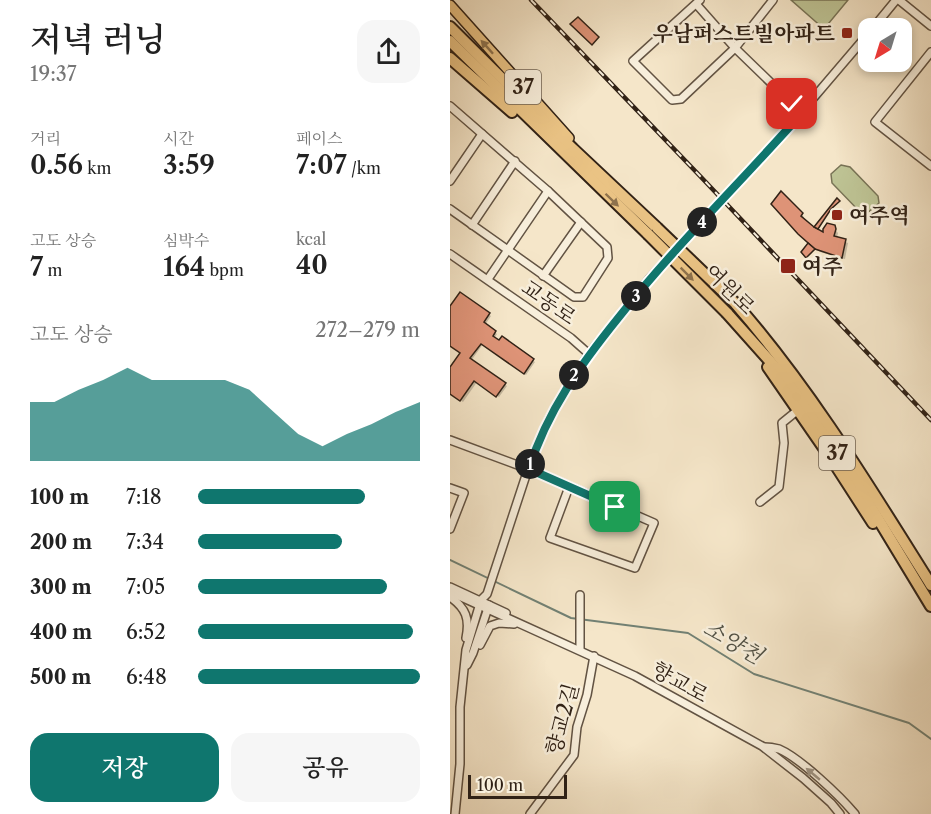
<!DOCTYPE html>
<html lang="ko">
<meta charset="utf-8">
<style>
body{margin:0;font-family:"Libre Caslon Text","Noto Serif KR",serif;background:#f6f6f6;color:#222;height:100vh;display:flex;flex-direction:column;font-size:22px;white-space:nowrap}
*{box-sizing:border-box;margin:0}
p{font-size:20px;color:#767676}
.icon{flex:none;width:33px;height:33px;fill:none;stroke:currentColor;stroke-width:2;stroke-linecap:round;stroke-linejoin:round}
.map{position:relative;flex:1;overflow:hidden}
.side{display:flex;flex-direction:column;background:#fff;width:450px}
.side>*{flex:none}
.needle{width:39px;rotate:218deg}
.tools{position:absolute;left:408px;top:18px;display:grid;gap:12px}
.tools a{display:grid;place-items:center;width:54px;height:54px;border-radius:12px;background:#fff;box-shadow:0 3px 9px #0003;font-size:30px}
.scale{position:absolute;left:18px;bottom:15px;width:99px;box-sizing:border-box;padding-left:6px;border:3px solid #312216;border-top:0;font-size:16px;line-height:21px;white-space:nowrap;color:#312216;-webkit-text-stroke:4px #f8efdc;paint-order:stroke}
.pin{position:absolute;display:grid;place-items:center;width:51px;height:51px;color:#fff;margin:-26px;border-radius:12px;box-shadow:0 3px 9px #0006}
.km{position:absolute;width:30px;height:30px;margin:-15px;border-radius:50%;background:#222;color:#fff;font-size:16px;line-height:30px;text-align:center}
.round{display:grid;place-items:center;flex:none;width:63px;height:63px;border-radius:18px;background:#f6f6f6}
.overview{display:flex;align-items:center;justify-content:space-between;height:102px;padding:0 30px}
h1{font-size:33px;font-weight:600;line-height:45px}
.figures{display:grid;grid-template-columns:repeat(3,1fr);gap:9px;height:102px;padding:6px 30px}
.figures div{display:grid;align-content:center}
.figures b{font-size:26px;font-weight:600}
.figures small{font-size:16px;font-weight:400}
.figures p{font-size:16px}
.chart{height:168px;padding:12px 30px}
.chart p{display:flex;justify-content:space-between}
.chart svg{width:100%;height:108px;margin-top:6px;fill:#0f766e;opacity:.7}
.cta{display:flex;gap:12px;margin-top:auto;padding:12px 30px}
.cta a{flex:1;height:69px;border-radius:18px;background:#0f766e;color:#fff;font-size:24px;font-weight:600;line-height:69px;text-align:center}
.cta a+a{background:#f6f6f6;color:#222}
ul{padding:0 30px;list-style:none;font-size:20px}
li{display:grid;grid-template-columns:96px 72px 1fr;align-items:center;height:45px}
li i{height:15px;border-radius:8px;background:#0f766e}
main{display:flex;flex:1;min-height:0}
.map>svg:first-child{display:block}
.green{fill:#bec495;stroke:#787356;stroke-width:1.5}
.shadow{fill:#0003}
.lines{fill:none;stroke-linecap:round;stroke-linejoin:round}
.stream{stroke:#728174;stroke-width:2}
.building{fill:#de9377;stroke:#312216;stroke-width:1.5}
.minor-casing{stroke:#625343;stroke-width:10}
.major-casing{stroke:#312216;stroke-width:12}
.highway-casing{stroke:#312216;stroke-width:14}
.minor{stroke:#f8efdc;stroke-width:7}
.major{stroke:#eac384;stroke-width:9}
.highway{stroke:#eac384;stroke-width:10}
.rail-casing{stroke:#312216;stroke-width:4.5}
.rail{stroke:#f8efdc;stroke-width:2;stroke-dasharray:7;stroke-linecap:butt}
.highway-bridge-casing{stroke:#312216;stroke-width:14;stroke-linecap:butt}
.highway-bridge{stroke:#eac384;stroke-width:10}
.oneway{fill:#8e724d}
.oneway2{fill:#9e9383}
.route-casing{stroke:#fff;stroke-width:12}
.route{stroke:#0f766e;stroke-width:8}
.poi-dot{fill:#8f2418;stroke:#f8efdc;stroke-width:2}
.labels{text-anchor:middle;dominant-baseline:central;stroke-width:5;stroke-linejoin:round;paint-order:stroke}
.shield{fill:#f8efdc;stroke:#6d6051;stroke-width:1.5}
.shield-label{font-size:20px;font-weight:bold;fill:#312216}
.poi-label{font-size:21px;font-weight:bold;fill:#312216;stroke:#f8efdc;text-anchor:start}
.street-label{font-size:21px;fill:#312216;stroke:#f8efdc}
.water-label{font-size:22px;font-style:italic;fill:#515145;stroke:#f8efdc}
</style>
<main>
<section class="side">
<div class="overview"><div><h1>저녁 러닝</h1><p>19:37</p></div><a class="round"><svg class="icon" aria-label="share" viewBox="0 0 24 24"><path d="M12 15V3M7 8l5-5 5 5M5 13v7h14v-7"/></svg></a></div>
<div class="figures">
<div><p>거리</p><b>0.56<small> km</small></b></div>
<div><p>시간</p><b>3:59</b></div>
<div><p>페이스</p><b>7:07<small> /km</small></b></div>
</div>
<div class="figures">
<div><p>고도 상승</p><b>7<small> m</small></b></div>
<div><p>심박수</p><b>164<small> bpm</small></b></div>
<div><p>kcal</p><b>40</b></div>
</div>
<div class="chart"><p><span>고도 상승</span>272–279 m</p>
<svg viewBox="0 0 160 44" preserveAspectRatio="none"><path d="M0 44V20L10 20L20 15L30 11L40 6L50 11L60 11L70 11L80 11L90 15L100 24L110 33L120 38L130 33L140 29L150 24L160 20V44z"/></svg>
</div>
<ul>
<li><b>100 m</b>7:18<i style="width:75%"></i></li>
<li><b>200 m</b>7:34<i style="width:65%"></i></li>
<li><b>300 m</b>7:05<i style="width:85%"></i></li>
<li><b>400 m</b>6:52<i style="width:97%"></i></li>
<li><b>500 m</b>6:48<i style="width:100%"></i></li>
</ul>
<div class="cta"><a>저장</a><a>공유</a></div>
</section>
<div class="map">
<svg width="481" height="814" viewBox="0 0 481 814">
<rect width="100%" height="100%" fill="#f5e6c9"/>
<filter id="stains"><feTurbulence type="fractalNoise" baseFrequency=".00333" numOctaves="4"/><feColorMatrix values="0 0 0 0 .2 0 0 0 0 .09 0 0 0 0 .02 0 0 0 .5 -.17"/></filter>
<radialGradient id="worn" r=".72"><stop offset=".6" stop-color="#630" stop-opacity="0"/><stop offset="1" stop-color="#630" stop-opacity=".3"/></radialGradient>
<g class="green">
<polygon points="341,0 398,0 374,29"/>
<polygon points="391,165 400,167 428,196 429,203 415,215 410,212 382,183 381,174"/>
</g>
<g class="shadow">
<polygon points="331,194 354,217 353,220 365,228 387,200 367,229 374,234 384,228 388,233 387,238 398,243 395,259 370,252 366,248 357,257 353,252 360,243"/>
<polygon points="10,294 41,316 35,325 47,334 44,339 49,343 52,338 85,362 76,375 33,344 21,361 57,386 49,397 27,382 13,402 0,393 0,370 12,353 0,344 0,308"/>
</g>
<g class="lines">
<polyline class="stream" points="0,560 121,618 238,633 304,674 459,723 481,739"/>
</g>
<g class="building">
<polygon points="128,17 149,37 142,45 120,24"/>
<polygon points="331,191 353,213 351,216 364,227 373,232 373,229 377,223 385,225 386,229 384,236 396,239 392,258 365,249 348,234 321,204"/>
<polygon points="387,198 390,201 381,209 368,229 364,227"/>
<polygon points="358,243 365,249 356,258 351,252"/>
<polygon points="10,292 40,313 34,322 46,331 43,336 49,340 52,336 84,359 74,374 31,344 20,358 56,383 46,397 24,381 10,401 0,394 0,367 10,353 0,346 0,306"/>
</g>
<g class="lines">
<defs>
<g id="minor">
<polyline points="250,0 183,61 222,100 231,99 285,48 323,0"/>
<polyline points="449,0 481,26"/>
<polyline points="247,5 285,48 352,113"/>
<polyline points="423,28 446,0"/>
<polyline points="481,52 425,122 481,166"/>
<polyline points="0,106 98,191 157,247 158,258 133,297 124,297 0,209"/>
<polyline points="0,181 32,134"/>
<polyline points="22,225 65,161"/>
<polyline points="0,254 121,338 139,354"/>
<polyline points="93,276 131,222"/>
<polyline points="38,279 98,191"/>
<polyline points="0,440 89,473 204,523 185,568 100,538 119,487"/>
<polyline points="0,488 14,493 0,529"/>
<polyline points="310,502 329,487 334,443 332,423 348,410"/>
<polyline points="0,587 56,613"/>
<polyline points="0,592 185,676 312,746 353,778 381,803 390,814"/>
<polyline points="130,595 130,649"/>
<path d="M0 597C16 608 20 619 16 638"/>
<polyline points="30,645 40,626 49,623 64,624"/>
<polyline points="17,665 23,653 39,605"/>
<path d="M315 747C319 747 325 748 329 749 350 758 390 796 405 814"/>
<polyline points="5,814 10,764 10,707 16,650 31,600 37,594 81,460 99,419 120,382 139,354 200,278 319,150 418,34"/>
<polyline points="80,814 124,755 127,727 137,695 144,656"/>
</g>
<polyline id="major" points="0,5 119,138"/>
<g id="highway">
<polyline points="0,27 123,149 207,228"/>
<polyline points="0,41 198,234"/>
<polyline points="0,58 62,112"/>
<path d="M285 303C361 390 420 488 481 585"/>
<polyline points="277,313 335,378 404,479 481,606"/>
<polyline points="318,367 383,461 423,523"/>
</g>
</defs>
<use href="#minor" class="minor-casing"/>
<use href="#major" class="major-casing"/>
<use href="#highway" class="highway-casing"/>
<use href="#minor" class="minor"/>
<use href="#major" class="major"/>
<use href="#highway" class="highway"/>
<defs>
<polyline id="rail" points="81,0 250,176 481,420"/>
</defs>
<use href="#rail" class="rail-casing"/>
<use href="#rail" class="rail"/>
<defs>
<g id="highway-bridge">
<polyline points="207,228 285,303"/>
<polyline points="198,234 277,313"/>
</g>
</defs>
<use href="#highway-bridge" class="highway-bridge-casing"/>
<use href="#highway-bridge" class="highway-bridge"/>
</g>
<defs><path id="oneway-solid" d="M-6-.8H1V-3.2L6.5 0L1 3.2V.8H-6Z" transform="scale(1.5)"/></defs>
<g class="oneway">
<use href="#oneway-solid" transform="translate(37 47) rotate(-132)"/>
<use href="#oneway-solid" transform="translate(162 200) rotate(44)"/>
<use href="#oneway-solid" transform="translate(237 274) rotate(45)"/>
</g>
<use class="oneway2" href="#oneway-solid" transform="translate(363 774) rotate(-140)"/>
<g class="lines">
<defs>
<path id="route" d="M165 507 79 469C97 411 131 364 169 317 226 245 291 182 352 113L342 104"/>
</defs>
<use href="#route" class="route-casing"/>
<use href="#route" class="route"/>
</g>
<g class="poi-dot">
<rect x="391" y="27" width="12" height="12" rx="3"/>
<rect x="381" y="209" width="12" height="12" rx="3"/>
<rect x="330" y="258" width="16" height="16" rx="3"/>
</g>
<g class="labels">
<g class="shield">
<rect x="55" y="70" width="36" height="34" rx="4.5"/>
<rect x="369" y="436" width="36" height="34" rx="4.5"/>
</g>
<g class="shield-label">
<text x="73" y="87">37</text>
<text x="387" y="453">37</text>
</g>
<g class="poi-label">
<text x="385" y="33" text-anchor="end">우남퍼스트빌아파트</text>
<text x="399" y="215">여주역</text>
<text x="352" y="266">여주</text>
</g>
<g class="street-label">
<text transform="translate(280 289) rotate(45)">여원로</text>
<text transform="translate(99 302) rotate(35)">교동로</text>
<text transform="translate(230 682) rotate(29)">향교로</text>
<text transform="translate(112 719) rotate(-75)">향교2길</text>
</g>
<g class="water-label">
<text transform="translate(283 642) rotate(30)">소양천</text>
</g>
</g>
<rect width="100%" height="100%" filter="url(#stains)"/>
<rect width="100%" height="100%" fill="url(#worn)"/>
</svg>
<div class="tools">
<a><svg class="needle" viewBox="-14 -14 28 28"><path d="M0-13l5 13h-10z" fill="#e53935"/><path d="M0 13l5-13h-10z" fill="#767676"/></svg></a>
</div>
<div class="scale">100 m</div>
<div class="pin" style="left:165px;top:507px;background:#1e9e55"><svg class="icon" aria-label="arrive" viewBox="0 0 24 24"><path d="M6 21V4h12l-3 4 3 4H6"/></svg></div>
<div class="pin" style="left:342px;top:104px;background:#d93025"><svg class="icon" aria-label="check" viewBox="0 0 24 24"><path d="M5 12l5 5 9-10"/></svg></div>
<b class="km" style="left:80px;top:464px">1</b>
<b class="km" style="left:124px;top:375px">2</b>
<b class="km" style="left:186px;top:296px">3</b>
<b class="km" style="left:252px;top:222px">4</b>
</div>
</main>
